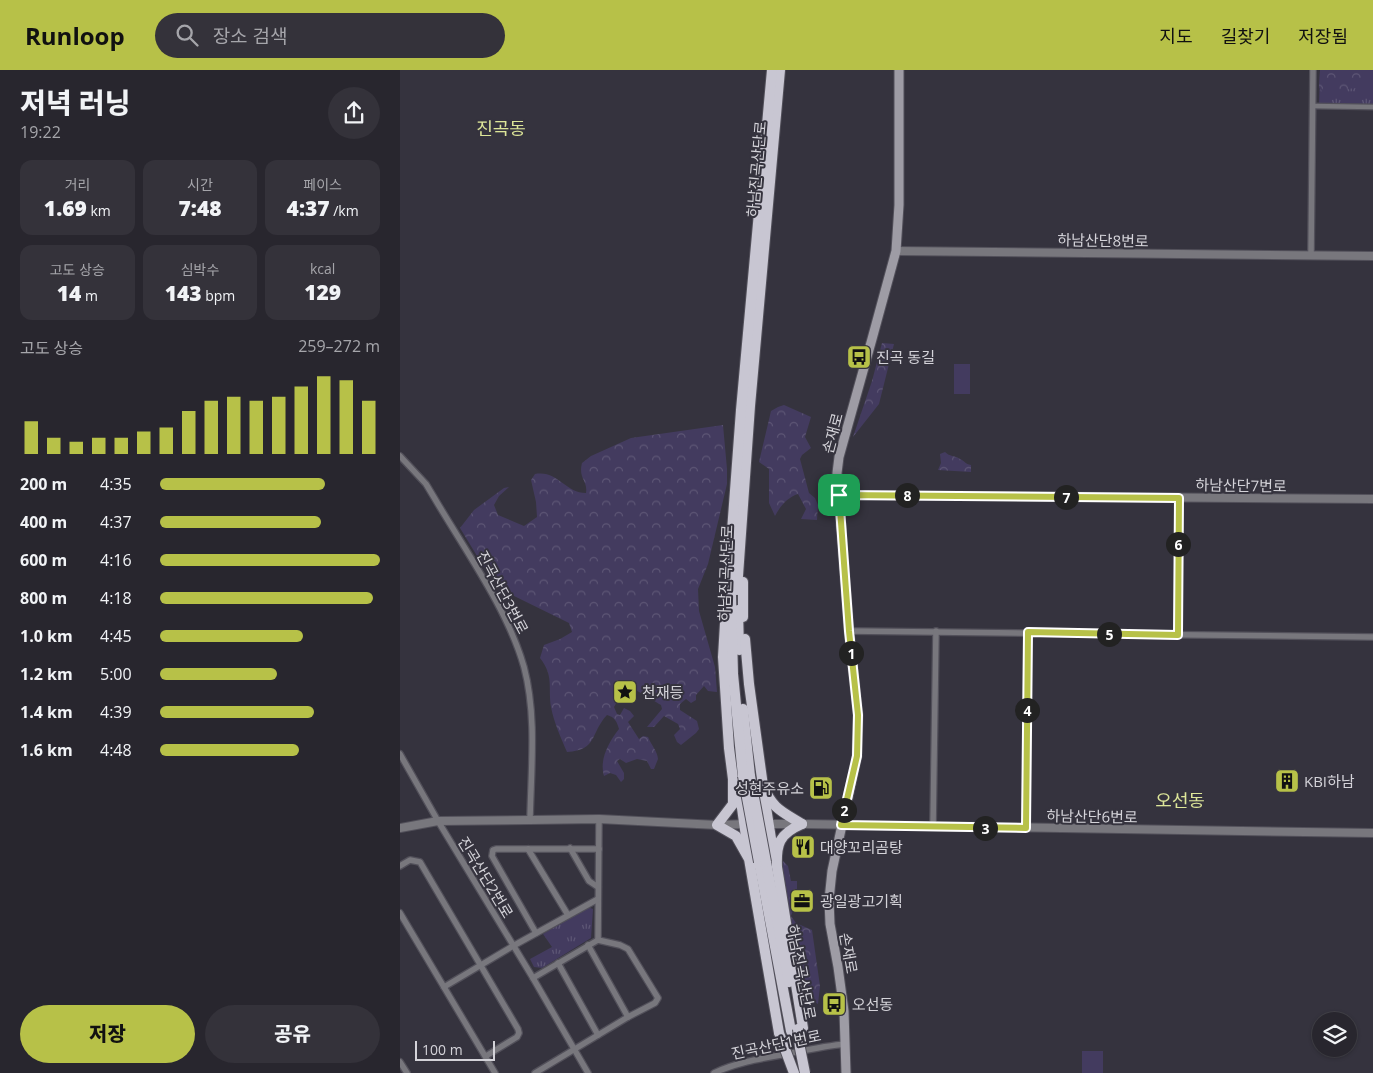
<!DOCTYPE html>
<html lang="ko">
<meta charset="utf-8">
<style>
body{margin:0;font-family:"Open Sans","Noto Sans KR",sans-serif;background:#34323a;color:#f1f3f6;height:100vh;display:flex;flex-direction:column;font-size:19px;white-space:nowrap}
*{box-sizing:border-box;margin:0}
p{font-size:16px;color:#a5a5aa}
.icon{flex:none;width:28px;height:28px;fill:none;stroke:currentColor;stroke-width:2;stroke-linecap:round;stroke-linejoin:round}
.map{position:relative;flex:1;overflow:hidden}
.panel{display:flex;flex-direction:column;background:#28262e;width:400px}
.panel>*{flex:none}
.fabs{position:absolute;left:912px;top:942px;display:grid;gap:10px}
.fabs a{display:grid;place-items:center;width:45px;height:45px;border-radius:50%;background:#28262e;box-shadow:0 1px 4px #0004,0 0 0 1px #44434a;font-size:25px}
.scale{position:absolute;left:15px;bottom:12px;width:80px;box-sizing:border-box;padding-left:5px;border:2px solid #d4d3d9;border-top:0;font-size:14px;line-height:18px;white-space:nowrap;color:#d4d3d9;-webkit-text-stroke:4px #35333e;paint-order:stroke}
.pin{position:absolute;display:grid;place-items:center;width:42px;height:42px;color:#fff;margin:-21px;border-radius:10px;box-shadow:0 2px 8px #0006}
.km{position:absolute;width:25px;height:25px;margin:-12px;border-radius:50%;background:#222;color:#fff;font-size:14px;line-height:25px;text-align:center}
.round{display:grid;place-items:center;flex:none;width:52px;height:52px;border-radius:26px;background:#34323a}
.headline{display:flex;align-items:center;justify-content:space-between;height:85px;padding:0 20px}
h1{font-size:28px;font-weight:800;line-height:38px}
.stats{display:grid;grid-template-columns:repeat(3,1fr);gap:8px;height:85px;padding:5px 20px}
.stats div{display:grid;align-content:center;border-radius:12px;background:#34323a;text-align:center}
.stats b{font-size:21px;font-weight:800}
.stats small{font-size:14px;font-weight:400}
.stats p{font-size:14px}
.chart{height:140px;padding:10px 20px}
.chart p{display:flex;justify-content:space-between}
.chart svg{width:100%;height:90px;margin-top:5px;stroke:#b7c148;stroke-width:6}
.primary-button{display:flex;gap:10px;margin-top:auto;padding:10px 20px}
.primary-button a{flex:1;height:58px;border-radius:30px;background:#b7c148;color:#111;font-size:20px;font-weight:800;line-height:58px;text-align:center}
.primary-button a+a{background:#34323a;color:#f1f3f6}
ul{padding:0 20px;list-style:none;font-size:16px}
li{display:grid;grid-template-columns:80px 60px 1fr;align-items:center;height:38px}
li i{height:12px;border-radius:6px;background:#b7c148}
header{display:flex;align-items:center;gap:30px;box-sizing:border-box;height:70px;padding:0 25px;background:#b7c148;color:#111}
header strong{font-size:24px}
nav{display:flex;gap:28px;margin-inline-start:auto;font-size:18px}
.search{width:350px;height:45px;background:#34323a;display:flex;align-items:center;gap:12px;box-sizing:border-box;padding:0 18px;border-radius:28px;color:#a5a5aa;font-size:19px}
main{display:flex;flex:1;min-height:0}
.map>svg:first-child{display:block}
.grass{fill:url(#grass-tufts)}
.forest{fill:url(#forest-crowns)}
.garden{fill:#433b5f}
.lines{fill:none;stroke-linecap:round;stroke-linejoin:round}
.pedestrian-casing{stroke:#52505a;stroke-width:7}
.minor-casing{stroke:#52505a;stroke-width:8}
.tertiary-casing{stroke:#52505a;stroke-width:10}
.secondary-casing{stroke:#52505a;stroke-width:11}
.trunk-casing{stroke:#52505a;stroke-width:12}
.pedestrian{stroke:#78777d;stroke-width:4.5}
.minor{stroke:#78777d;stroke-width:5.5}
.tertiary{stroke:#78777d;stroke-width:8}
.secondary{stroke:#9e9ca5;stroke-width:9}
.trunk{stroke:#c8c6d2;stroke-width:10}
.trunk-bridge-casing{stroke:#52505a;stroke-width:12;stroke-linecap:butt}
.trunk-bridge{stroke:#c8c6d2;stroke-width:10}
.route-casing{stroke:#fff;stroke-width:10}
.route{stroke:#b7c148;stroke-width:6}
.labels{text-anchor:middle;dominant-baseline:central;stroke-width:4;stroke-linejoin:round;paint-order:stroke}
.street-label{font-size:15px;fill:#d4d3d9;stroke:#35333e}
.poi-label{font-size:15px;fill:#d4d3d9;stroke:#35333e;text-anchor:start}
.quarter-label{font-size:18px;fill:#dde699;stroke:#35333e}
</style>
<header>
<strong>Runloop</strong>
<div class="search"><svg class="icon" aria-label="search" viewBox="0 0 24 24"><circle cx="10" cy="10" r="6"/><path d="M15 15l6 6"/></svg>장소 검색</div>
<nav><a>지도</a><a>길찾기</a><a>저장됨</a></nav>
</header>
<main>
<section class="panel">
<div class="headline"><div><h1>저녁 러닝</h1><p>19:22</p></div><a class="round"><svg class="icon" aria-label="share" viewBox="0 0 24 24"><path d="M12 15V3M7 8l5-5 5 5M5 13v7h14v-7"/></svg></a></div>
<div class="stats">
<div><p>거리</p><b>1.69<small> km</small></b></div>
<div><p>시간</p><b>7:48</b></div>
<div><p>페이스</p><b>4:37<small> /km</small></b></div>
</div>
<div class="stats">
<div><p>고도 상승</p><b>14<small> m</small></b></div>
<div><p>심박수</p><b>143<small> bpm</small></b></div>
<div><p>kcal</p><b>129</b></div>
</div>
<div class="chart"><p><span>고도 상승</span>259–272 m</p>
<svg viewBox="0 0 160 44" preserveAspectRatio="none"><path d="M5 44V28M15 44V36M25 44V38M35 44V36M45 44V36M55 44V33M65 44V31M75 44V23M85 44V18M95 44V16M105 44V18M115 44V16M125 44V11M135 44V6M145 44V8M155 44V18"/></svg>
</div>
<ul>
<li><b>200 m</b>4:35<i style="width:75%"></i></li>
<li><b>400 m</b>4:37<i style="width:73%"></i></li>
<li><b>600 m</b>4:16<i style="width:100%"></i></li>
<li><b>800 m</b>4:18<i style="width:97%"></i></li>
<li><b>1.0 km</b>4:45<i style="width:65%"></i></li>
<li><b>1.2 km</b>5:00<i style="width:53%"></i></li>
<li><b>1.4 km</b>4:39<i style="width:70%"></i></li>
<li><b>1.6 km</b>4:48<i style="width:63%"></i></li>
</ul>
<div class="primary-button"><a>저장</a><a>공유</a></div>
</section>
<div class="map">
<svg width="973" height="1003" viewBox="0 0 973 1003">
<defs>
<pattern id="grass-tufts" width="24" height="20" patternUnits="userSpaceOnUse" patternTransform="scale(1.25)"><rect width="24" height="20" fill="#433b5f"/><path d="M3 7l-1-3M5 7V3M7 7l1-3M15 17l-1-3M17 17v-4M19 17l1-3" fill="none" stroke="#5d5675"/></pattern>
<pattern id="forest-crowns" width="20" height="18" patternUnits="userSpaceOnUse" patternTransform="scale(1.25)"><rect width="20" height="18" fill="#433b5f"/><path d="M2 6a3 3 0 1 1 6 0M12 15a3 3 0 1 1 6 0" fill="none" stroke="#5d5675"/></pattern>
</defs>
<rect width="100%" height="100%" fill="#35333e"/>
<g class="grass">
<polygon points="920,0 973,0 973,39 919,38"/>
<polygon points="188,837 193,839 191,868 142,898 134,897 130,889 152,877 143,864"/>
</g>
<g class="forest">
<polygon points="920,0 973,0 973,9 958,18 934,20 925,26 919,17"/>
<polygon points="482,273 494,274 479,334 453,367 472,311"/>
<path d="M384 335 411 347 405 367 411 378 402 385 400 389 409 423 415 428 418 435 417 450 401 449 406 439 398 424C388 427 380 436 375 446L369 433V399L359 392 371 341 378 337Z"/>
<path d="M323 355 327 399V414L308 494 298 519 299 541 315 597 317 622 308 621 304 616 296 625V630L291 633 286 629 280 634V640L297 651 299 659 296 663 281 675 277 672 274 665 280 659 278 654 264 646 254 657H247L262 639 261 635 234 619C229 625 226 628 218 630L214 637 217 644 220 645 224 638 230 641 234 646 228 652 239 669 243 666 248 667C251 675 257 680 258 689L254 699H251L247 691 237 689 226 693 220 689 217 691 224 703V709L221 712 216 705 210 703 204 706C199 689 209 672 219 659 217 652 215 647 207 645 190 663 198 680 167 682 161 668 154 653 151 637 148 616 154 606 140 588L144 575 160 569 172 562 169 553 110 524 92 499H85L60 458 74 440 104 418 109 417 99 426 94 435 98 445 124 456 137 447 136 432 131 410 135 404C158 400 165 423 186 423 188 410 178 409 182 393L191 386 231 368Z"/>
<path d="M545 382C550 387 554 385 560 389 565 391 565 394 571 395V402L538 400 541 393 540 384Z"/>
<path d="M383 791 388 796 391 811H397V826H392V834L406 835V840L394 838 391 846 396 853 412 860 420 916 418 934 411 930C409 919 407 914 398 907L388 847 386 817 381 795Z"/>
</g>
<g class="garden">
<rect x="554" y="294" width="16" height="30"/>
<rect x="682" y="981" width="21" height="22"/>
</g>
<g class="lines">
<defs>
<polyline id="pedestrian" points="913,36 973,37"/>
<g id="minor">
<polyline points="911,185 913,0"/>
<path d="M0 386 26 414 35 429C65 480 108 540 124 597 137 646 131 699 130 750"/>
<polyline points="449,561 973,567"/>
<polyline points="778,565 779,428"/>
<polyline points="0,684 38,751 133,908 188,1003"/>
<polyline points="533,757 536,561"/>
<polyline points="626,758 627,562"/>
<polyline points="170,778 189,811 198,817"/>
<polyline points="128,779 168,845"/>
<polyline points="0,796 10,790 20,792 118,959 119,963 117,967 86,986"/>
<polyline points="0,843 95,1003"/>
<polyline points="136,863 92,786 93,780 96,779 199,779"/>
<polyline points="198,870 199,749"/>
<polyline points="188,875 228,947"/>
<polyline points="158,893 198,965"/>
<polyline points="133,908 198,870 220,875 228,879 258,928 255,933 228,947 135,1003"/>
<polyline points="44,917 113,876 198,829"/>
<polyline points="0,992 7,1003"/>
<path d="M314 1003C335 993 358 989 381 985 402 981 423 976 446 974"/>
</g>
<g id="tertiary">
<polyline points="496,181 973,186"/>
<polyline points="439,425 973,429"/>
<polyline points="365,754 402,754 973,763"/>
<polyline points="0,758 38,751 130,750 199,749 317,755 349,754"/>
</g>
<polyline id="secondary" points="446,1003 444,941 438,897 430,854 429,830 432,801 457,686 458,645 449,561 437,403 439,387 472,269 496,181 499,135 499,0"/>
<g id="trunk">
<polyline points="343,512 343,547"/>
<polyline points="337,520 350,336 380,0"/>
<polyline points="338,540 339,580"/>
<polyline points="325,553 323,587 329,678 333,709 333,734 317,755 336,766 349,789 379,963"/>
<path d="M345 569 349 614 363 716C373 739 381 741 402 754"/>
<polyline points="343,639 350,706"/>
<polyline points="343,706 333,604 330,488 341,340 372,0"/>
<polyline points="336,719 342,738 348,781"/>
<polyline points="364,725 374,787"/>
<path d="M402 754C379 764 376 774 377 797L403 958"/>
<polyline points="359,792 391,961"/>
<polyline points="366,792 389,912"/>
</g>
</defs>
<use href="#pedestrian" class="pedestrian-casing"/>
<use href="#minor" class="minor-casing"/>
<use href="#tertiary" class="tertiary-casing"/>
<use href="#secondary" class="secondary-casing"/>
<use href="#trunk" class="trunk-casing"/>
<use href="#pedestrian" class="pedestrian"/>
<use href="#minor" class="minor"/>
<use href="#tertiary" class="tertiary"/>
<use href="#secondary" class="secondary"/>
<use href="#trunk" class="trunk"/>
<defs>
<g id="trunk-bridge">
<polyline points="343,706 359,792"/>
<polyline points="350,706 366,792"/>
<polyline points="398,959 400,978 405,1003"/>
<polyline points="379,963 394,1003"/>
</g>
</defs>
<use href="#trunk-bridge" class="trunk-bridge-casing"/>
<use href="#trunk-bridge" class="trunk-bridge"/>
</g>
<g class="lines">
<defs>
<polygon id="route" points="439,425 779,428 778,565 628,562 626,758 441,755 457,686 458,645 449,561"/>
</defs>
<use href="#route" class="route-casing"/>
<use href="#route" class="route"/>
</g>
<defs>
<symbol id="bus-square" viewBox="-11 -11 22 22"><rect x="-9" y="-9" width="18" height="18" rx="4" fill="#b7c148" stroke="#35333e"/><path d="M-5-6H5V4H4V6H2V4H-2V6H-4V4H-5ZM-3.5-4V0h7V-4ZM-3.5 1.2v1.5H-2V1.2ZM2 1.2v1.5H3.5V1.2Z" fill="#111"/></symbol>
<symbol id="sight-square" viewBox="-11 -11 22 22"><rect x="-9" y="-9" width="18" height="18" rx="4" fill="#b7c148" stroke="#35333e"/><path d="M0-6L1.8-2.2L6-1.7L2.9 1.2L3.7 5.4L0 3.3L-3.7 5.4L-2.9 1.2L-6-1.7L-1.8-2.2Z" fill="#111"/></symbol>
<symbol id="building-square" viewBox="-11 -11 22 22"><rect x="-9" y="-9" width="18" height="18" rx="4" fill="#b7c148" stroke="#35333e"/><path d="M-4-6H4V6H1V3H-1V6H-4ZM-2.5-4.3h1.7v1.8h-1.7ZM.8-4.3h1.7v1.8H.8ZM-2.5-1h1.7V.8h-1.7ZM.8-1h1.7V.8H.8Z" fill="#111"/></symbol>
<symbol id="fuel-square" viewBox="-11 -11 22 22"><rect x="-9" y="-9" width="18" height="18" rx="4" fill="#b7c148" stroke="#35333e"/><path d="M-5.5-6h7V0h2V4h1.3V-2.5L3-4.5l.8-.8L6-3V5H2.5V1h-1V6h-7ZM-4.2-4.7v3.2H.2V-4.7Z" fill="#111"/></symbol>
<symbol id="restaurant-square" viewBox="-11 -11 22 22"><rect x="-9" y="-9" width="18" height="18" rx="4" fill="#b7c148" stroke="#35333e"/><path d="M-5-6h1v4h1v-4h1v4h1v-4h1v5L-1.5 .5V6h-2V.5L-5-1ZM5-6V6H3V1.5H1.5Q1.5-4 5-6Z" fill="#111"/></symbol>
<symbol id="office-square" viewBox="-11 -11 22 22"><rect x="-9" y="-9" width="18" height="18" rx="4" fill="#b7c148" stroke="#35333e"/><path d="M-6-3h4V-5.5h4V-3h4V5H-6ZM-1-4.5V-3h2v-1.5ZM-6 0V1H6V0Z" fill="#111"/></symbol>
</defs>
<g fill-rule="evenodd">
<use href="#bus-square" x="445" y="273" width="28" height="28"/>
<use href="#sight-square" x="211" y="608" width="28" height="28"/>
<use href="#building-square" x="873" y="697" width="28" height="28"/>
<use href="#fuel-square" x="407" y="704" width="28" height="28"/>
<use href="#restaurant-square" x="389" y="763" width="28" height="28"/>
<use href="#office-square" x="388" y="817" width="28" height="28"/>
<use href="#bus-square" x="420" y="920" width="28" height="28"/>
</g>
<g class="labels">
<g class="street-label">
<text transform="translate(356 99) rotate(-85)">하남진곡산단로</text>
<text transform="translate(703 170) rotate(1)">하남산단8번로</text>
<text transform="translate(432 363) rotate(-75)">손재로</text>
<text transform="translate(841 415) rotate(1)">하남산단7번로</text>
<text transform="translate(325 503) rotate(-88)">하남진곡산단로</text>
<text transform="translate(103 522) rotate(62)">진곡산단3번로</text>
<text transform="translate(692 746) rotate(1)">하남산단6번로</text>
<text transform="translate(86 807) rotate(59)">진곡산단2번로</text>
<text transform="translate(449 883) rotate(80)">손재로</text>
<text transform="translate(402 902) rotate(79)">하남진곡산단로</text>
<text transform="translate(376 974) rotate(-12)">진곡산단1번로</text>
</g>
<g class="poi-label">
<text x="476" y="287">진곡 동길</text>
<text x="242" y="622">천재등</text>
<text x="904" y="711">KBI하남</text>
<text x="404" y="718" text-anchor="end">성현주유소</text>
<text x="420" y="777">대양꼬리곰탕</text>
<text x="420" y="831">광일광고기획</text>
<text x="452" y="934">오선동</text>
</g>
<g class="quarter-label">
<text x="101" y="58">진곡동</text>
<text x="780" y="730">오선동</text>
</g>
</g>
</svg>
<div class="fabs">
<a><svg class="icon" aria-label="layers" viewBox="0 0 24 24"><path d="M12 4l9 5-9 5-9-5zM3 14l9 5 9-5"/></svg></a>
</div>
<div class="scale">100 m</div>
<div class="pin" style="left:439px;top:425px;background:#1e9e55"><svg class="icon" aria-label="arrive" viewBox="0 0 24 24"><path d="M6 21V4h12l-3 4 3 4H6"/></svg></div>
<b class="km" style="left:451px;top:583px">1</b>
<b class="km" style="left:444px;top:740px">2</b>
<b class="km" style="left:585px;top:758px">3</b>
<b class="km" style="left:627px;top:640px">4</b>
<b class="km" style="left:709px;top:564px">5</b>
<b class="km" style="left:778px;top:474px">6</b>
<b class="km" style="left:666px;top:427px">7</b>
<b class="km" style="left:507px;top:425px">8</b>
</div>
</main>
